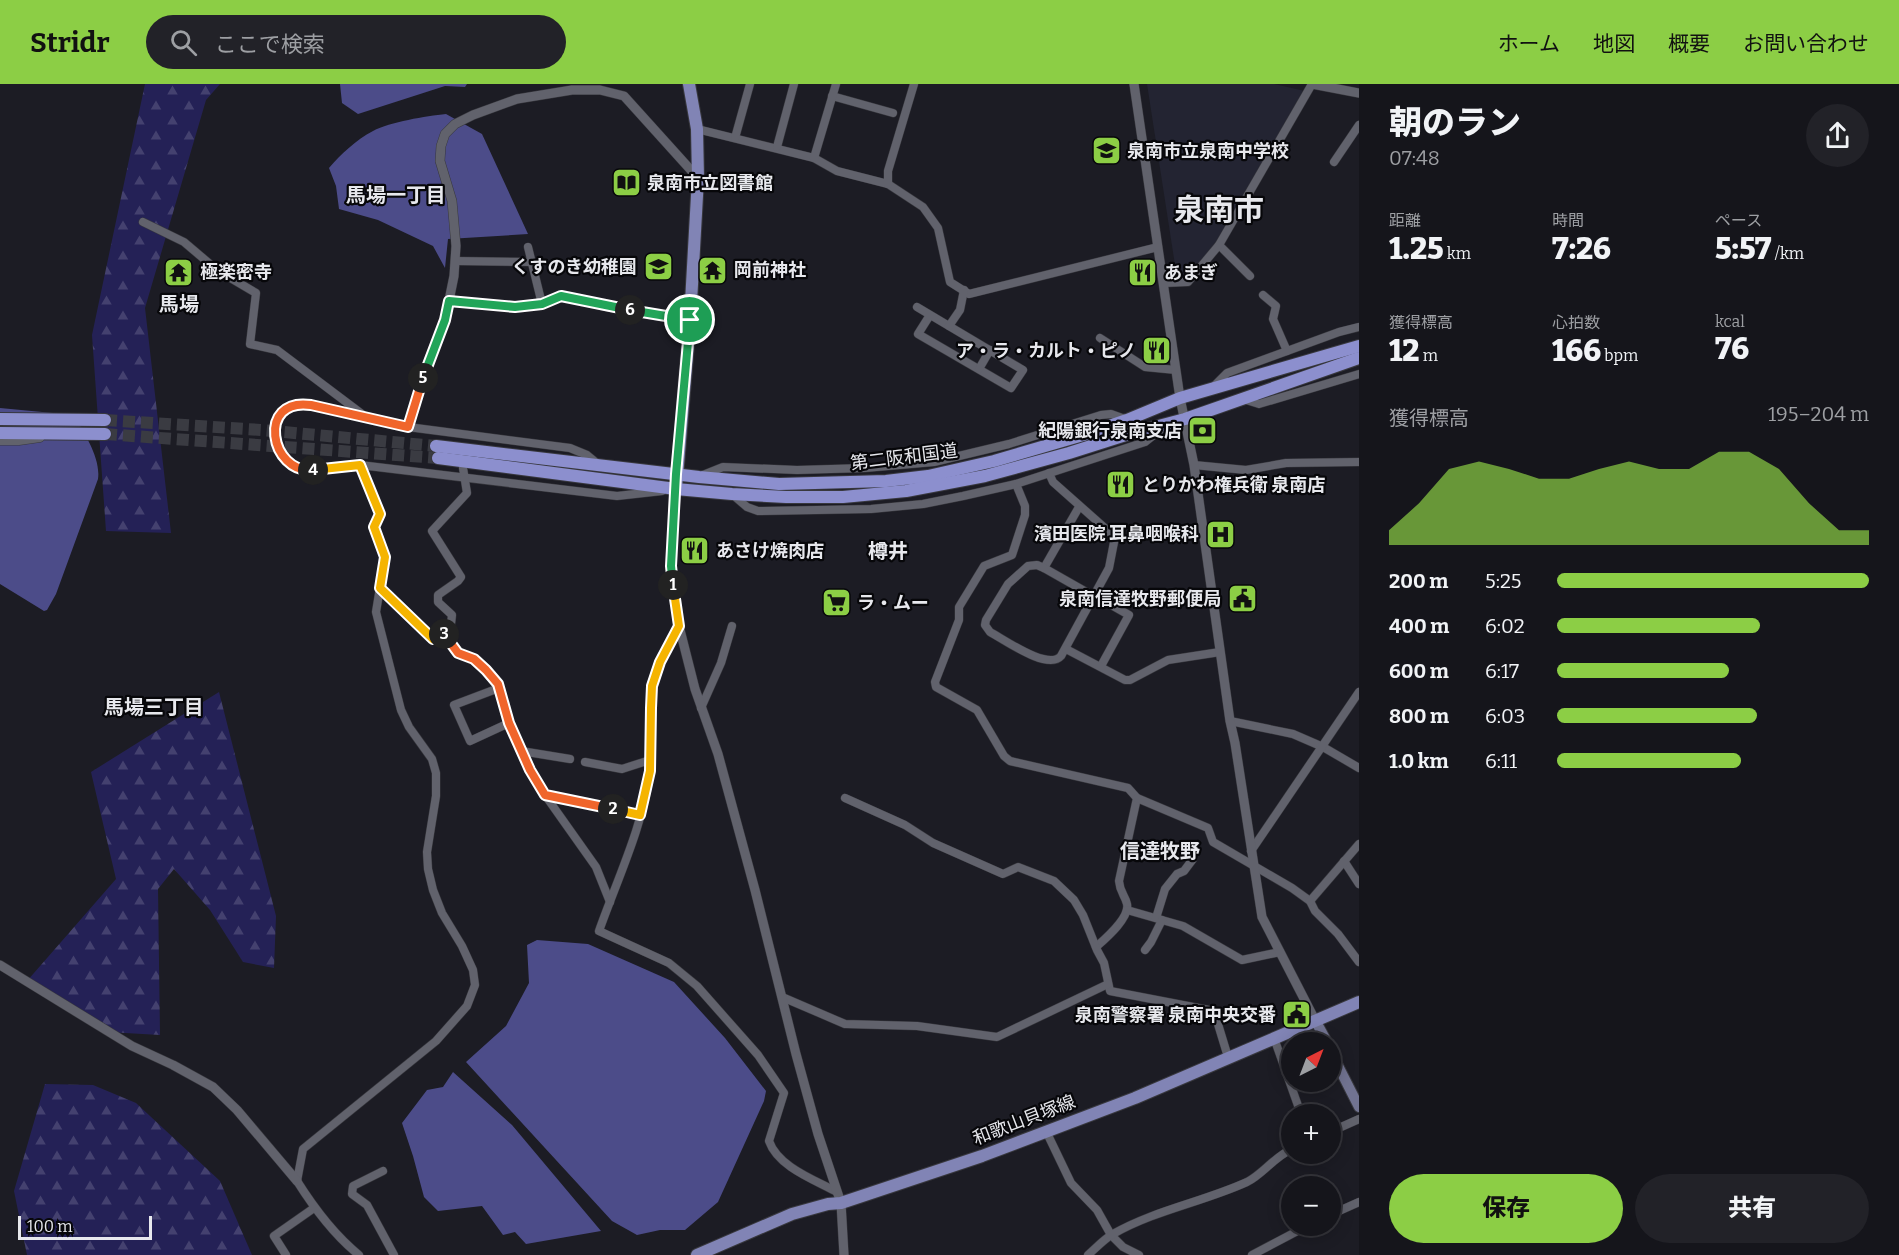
<!DOCTYPE html>
<html lang="ja">
<meta charset="utf-8">
<style>
body{margin:0;font-family:Bitter,"Noto Sans JP",serif;background:#222228;color:#f1f3f6;height:100vh;display:flex;flex-direction:column;font-size:22px;white-space:nowrap}
*{box-sizing:border-box;margin:0}
p{font-size:20px;color:#9d9fa3}
.icon{flex:none;width:33px;height:33px;fill:none;stroke:currentColor;stroke-width:2;stroke-linecap:round;stroke-linejoin:round}
.map{position:relative;flex:1;overflow:hidden}
.drawer{display:flex;flex-direction:column;background:#15151b;width:540px}
.drawer>*{flex:none}
.needle{width:39px;rotate:42deg}
.controls{position:absolute;left:1281px;top:948px;display:grid;gap:12px}
.controls a{display:grid;place-items:center;width:60px;height:60px;border-radius:50%;background:#15151b;box-shadow:0 3px 15px #0003,0 0 0 2px #34343a;font-size:30px}
.scale{position:absolute;left:18px;bottom:15px;width:134px;box-sizing:border-box;padding-left:6px;border:3px solid #e7e8ed;border-top:0;font-size:16px;line-height:21px;white-space:nowrap;color:#e7e8ed;-webkit-text-stroke:4px #07070a;paint-order:stroke}
.pin{position:absolute;display:grid;place-items:center;width:51px;height:51px;color:#fff;margin:-26px;border:3px solid #fff;border-radius:50%;box-shadow:0 2px 6px #0007}
.km{position:absolute;width:30px;height:30px;margin:-15px;border-radius:50%;background:#222;color:#fff;font-size:16px;line-height:30px;text-align:center}
.round{display:grid;place-items:center;flex:none;width:63px;height:63px;border-radius:32px;background:#222228}
.headline{display:flex;align-items:center;justify-content:space-between;height:102px;padding:0 30px}
h1{font-size:33px;font-weight:800;line-height:45px}
.stats{display:grid;grid-template-columns:repeat(3,1fr);gap:9px;height:102px;padding:6px 30px}
.stats div{display:grid;align-content:center}
.stats b{font-size:30px;font-weight:800}
.stats small{font-size:16px;font-weight:400}
.stats p{font-size:16px}
.chart{height:168px;padding:12px 30px}
.chart p{display:flex;justify-content:space-between}
.chart svg{width:100%;height:108px;margin-top:6px;fill:#8cce45;opacity:.7}
.action{display:flex;gap:12px;margin-top:auto;padding:12px 30px}
.action a{flex:1;height:69px;border-radius:36px;background:#8cce45;color:#111;font-size:24px;font-weight:800;line-height:69px;text-align:center}
.action a+a{background:#222228;color:#f1f3f6}
ul{padding:0 30px;list-style:none;font-size:20px}
li{display:grid;grid-template-columns:96px 72px 1fr;align-items:center;height:45px}
li i{height:15px;border-radius:8px;background:#8cce45}
header{display:flex;align-items:center;gap:36px;box-sizing:border-box;height:84px;padding:0 30px;background:#8cce45;color:#111}
header strong{font-size:28px}
nav{display:flex;gap:33px;margin-inline-start:auto;font-size:21px}
.search{width:420px;height:54px;background:#222228;display:flex;align-items:center;gap:15px;box-sizing:border-box;padding:0 21px;border-radius:33px;color:#9d9fa3;font-size:22px}
main{display:flex;flex:1;min-height:0}
.map>svg:first-child{display:block}
.built{fill:#232432}
.forest{fill:url(#forest-firs)}
.water{fill:#4c4c89}
.lines{fill:none;stroke-linecap:round;stroke-linejoin:round}
.trunk-tunnel{stroke:#3a3b42;stroke-width:12;stroke-dasharray:12 6;stroke-linecap:butt}
.minor-casing{stroke:#38383e;stroke-width:9}
.tertiary-casing{stroke:#38383e;stroke-width:10}
.secondary-casing{stroke:#38383e;stroke-width:12}
.primary-casing{stroke:#38383e;stroke-width:14}
.trunk-casing{stroke:#38383e;stroke-width:14}
.minor{stroke:#61626c;stroke-width:8}
.tertiary{stroke:#61626c;stroke-width:9}
.secondary{stroke:#717391;stroke-width:10}
.primary{stroke:#8184b5;stroke-width:12}
.trunk{stroke:#8c8fce;stroke-width:12}
.split-1-casing{stroke:#fff;stroke-width:12}
.split-2-casing{stroke:#fff;stroke-width:12}
.split-3-casing{stroke:#fff;stroke-width:12}
.split-4-casing{stroke:#fff;stroke-width:12}
.split-5-casing{stroke:#fff;stroke-width:12}
.split-6-casing{stroke:#fff;stroke-width:12}
.split-7-casing{stroke:#fff;stroke-width:12}
.split-1{stroke:#22a559;stroke-width:8}
.split-2{stroke:#f5b400;stroke-width:8}
.split-3{stroke:#f0652b;stroke-width:8}
.split-4{stroke:#f5b400;stroke-width:8}
.split-5{stroke:#f0652b;stroke-width:8}
.split-6{stroke:#22a559;stroke-width:8}
.split-7{stroke:#22a559;stroke-width:8}
.labels{text-anchor:middle;dominant-baseline:central;stroke-width:4.5;stroke-linejoin:round;paint-order:stroke}
.poi-label{font-size:18px;font-weight:bold;fill:#e7e8ed;stroke:#07070a;text-anchor:start}
.street-label{font-size:18px;fill:#e7e8ed;stroke:#07070a}
.neighbourhood-label{font-size:20px;font-weight:bold;fill:#e7e8ed;stroke:#07070a}
.town-label{font-size:30px;font-weight:bold;fill:#e7e8ed;stroke:#07070a}
</style>
<header>
<strong>Stridr</strong>
<div class="search"><svg class="icon" aria-label="search" viewBox="0 0 24 24"><circle cx="10" cy="10" r="6"/><path d="M15 15l6 6"/></svg>ここで検索</div>
<nav><a>ホーム</a><a>地図</a><a>概要</a><a>お問い合わせ</a></nav>
</header>
<main>
<div class="map">
<svg width="1359" height="1171" viewBox="0 0 1359 1171">
<defs>
<pattern id="forest-firs" width="22" height="20" patternUnits="userSpaceOnUse" patternTransform="scale(1.5)"><rect width="22" height="20" fill="#242156"/><path d="M5 1l3.5 6h-7zM16 11l3.5 6h-7z" fill="#44416f"/></pattern>
</defs>
<rect width="100%" height="100%" fill="#1c1c24"/>
<polygon class="built" points="1147,0 1274,0 1305,7 1225,151 1188,195 1177,194"/>
<g class="forest">
<polygon points="145,0 220,0 206,16 145,224 171,449 106,447 92,251"/>
<polygon points="219,608 276,832 274,884 243,878 210,826 174,785 158,805 160,951 108,948 27,897 116,795 91,688"/>
<polygon points="45,1000 93,1001 136,1019 220,1097 252,1171 27,1171 14,1107"/>
</g>
<g class="water">
<polygon points="340,0 467,0 465,3 445,2 358,30 342,19"/>
<path d="M446 30 482 50 528 150 448 155 445 184 433 162 378 136 339 125 336 102 329 84C341 70 356 56 373 47 390 38 426 32 446 30Z"/>
<path d="M0 324 74 331C84 349 101 374 98 395L56 510 47 526 44 527 0 500Z"/>
<polygon points="537,856 588,860 674,898 725,954 766,1007 764,1017 718,1118 685,1146 660,1146 637,1151 612,1137 466,978 506,942 529,899 527,861"/>
<polygon points="453,988 512,1041 601,1147 526,1160 515,1148 503,1151 482,1122 438,1127 424,1113 413,1072 402,1039 427,1006 443,1003"/>
</g>
<g class="lines">
<g class="trunk-tunnel">
<polyline points="105,336 262,346 436,362"/>
<polyline points="105,350 438,374"/>
</g>
<defs>
<g id="minor">
<polyline points="832,12 893,29"/>
<polyline points="697,45 814,74 837,87 888,100 923,123 938,144 950,198 969,210 1158,163"/>
<polyline points="735,54 750,0"/>
<polyline points="777,63 794,0"/>
<polyline points="814,74 836,0"/>
<polyline points="1334,78 1359,41"/>
<polyline points="888,100 888,87 914,0"/>
<polyline points="143,138 184,158 217,186 256,209 250,260 277,266 362,330"/>
<polyline points="1219,161 1250,192"/>
<polyline points="528,163 542,220"/>
<polyline points="455,177 532,178"/>
<polyline points="1164,199 1188,198 1219,161 1312,0"/>
<polyline points="1263,211 1276,222 1273,235 1287,267"/>
<polyline points="449,217 515,223 542,220 561,212 607,223 690,236"/>
<polyline points="917,223 1023,286 1011,304 918,250 930,231"/>
<polyline points="949,242 960,226 964,206"/>
<polyline points="1100,254 1145,283 1176,286"/>
<polyline points="979,285 990,266"/>
<polyline points="1214,302 1227,289 1339,248 1359,243"/>
<polyline points="1243,315 1259,320 1359,290"/>
<polyline points="0,357 19,357 40,354"/>
<polyline points="598,380 587,371 570,364 408,343 300,319 284,325 277,335 275,350 279,368 289,379 304,386 360,381 617,412 662,407"/>
<polyline points="1194,381 1246,386 1286,379 1359,378"/>
<polyline points="1049,389 1053,398 1115,453 1109,484 1097,506"/>
<polyline points="703,391 723,383 797,386 865,384 934,378 1009,360 1101,331 1111,330 1125,335"/>
<path d="M1016 400 1025 422V431L1012 471 984 482 959 523V536L935 598 936 603 977 626 1004 672 1010 677 1128 704 1137 714 1119 797C1120 809 1125 811 1127 820 1130 834 1105 855 1096 863"/>
<polyline points="733,411 747,423 758,427 871,425 923,420 963,412 1016,400 1145,358 1164,343"/>
<polyline points="1044,484 1079,423"/>
<polyline points="379,504 433,555 443,549 458,569 474,575 486,586 498,600 509,639 530,686 545,711 596,783 610,818"/>
<path d="M1088 509 1044 484 1037 481 1028 482 1008 500 986 536 985 541 990 548C1005 556 1048 587 1061 572L1091 517"/>
<polyline points="1099,514 1129,531 1101,582"/>
<path d="M679 542C669 561 657 579 653 601 647 629 654 660 650 688 643 742 617 796 599 847L669 879 697 902 758 971 784 1009 769 1057C778 1083 815 1096 837 1108"/>
<polyline points="443,549 451,540 452,531 438,518 438,511 458,497 461,493 432,447 467,409 463,384"/>
<polyline points="1066,565 1125,596 1130,596 1168,576 1220,568"/>
<polyline points="499,604 454,621 470,657 509,639"/>
<polyline points="701,624 721,579 732,542"/>
<polyline points="1230,637 1293,650 1323,663 1359,684"/>
<polyline points="521,667 570,675"/>
<polyline points="585,678 622,685 650,676"/>
<polyline points="545,711 640,731"/>
<polyline points="845,714 905,741 933,759 1003,790 1018,783 1054,797 1074,816 1083,831 1097,866 1104,879 1110,907 1214,927 1228,973"/>
<polyline points="1137,714 1208,744 1213,758 1292,804 1310,817 1315,827 1338,850 1359,878"/>
<polyline points="1251,767 1359,608"/>
<polyline points="1344,777 1359,800"/>
<polyline points="1310,817 1359,760"/>
<polyline points="1127,826 1183,842 1242,876 1280,868"/>
<polyline points="1156,834 1165,805 1177,790 1184,787 1193,775"/>
<polyline points="1145,866 1151,858 1162,836"/>
<polyline points="782,913 845,940 917,942 997,953 1108,900"/>
<polyline points="1274,954 1301,1030"/>
<polyline points="1046,1047 1071,1099 1097,1126 1111,1151 1123,1163 1139,1171"/>
<polyline points="1330,1048 1359,1035"/>
<polyline points="383,1087 353,1102 352,1110 367,1121 394,1171"/>
<polyline points="1330,1131 1359,1118"/>
<polyline points="286,1171 274,1152 314,1124"/>
<path d="M359 1171C333 1150 314 1124 297 1097L303 1065 436 957 467 922 475 901 473 886 462 862 442 829 433 806 428 785 427 768 436 712V689L432 675 409 643 401 626 376 528 385 473 374 443 380 430 360 381"/>
<path d="M1088 1171C1096 1164 1104 1155 1113 1150 1155 1126 1203 1118 1247 1098 1263 1090 1274 1073 1292 1065"/>
<polyline points="1252,1171 1307,1142"/>
</g>
<g id="tertiary">
<polyline points="1134,0 1180,314 1194,381 1230,637 1235,659 1262,833 1315,936"/>
<polyline points="1312,0 1359,9"/>
<polyline points="408,343 428,278 445,236 454,192 456,162 452,117 440,77 441,62 445,50 455,40 473,31 517,15 572,6 600,6 624,12 698,94"/>
<polyline points="676,405 671,482 679,542 695,605 718,670 755,806 796,970 818,1050 841,1119 844,1171"/>
<polyline points="0,881 132,962 173,981 213,1003 237,1026 297,1097"/>
</g>
<g id="secondary">
<polyline points="1315,936 1327,958"/>
<polyline points="1330,966 1359,1023"/>
</g>
<g id="primary">
<polyline points="676,405 690,236 698,94 697,45 689,0"/>
<polyline points="697,1171 792,1130 828,1120 841,1119 982,1072 1135,1014 1359,918"/>
</g>
<g id="trunk">
<polyline points="0,335 105,336"/>
<polyline points="0,349 105,350"/>
<polyline points="436,362 699,393 779,400 886,397 928,392 994,377 1083,351 1127,336 1180,314 1359,262"/>
<polyline points="438,374 676,405 732,410 786,413 843,413 906,407 985,392 1069,369 1132,349 1185,335 1359,274"/>
</g>
</defs>
<use href="#minor" class="minor-casing"/>
<use href="#tertiary" class="tertiary-casing"/>
<use href="#secondary" class="secondary-casing"/>
<use href="#primary" class="primary-casing"/>
<use href="#trunk" class="trunk-casing"/>
<use href="#minor" class="minor"/>
<use href="#tertiary" class="tertiary"/>
<use href="#secondary" class="secondary"/>
<use href="#primary" class="primary"/>
<use href="#trunk" class="trunk"/>
</g>
<g class="lines">
<defs>
<polyline id="split-1" points="673,501 671,482 676,390 690,236"/>
<polyline id="split-2" points="613,725 640,731 650,687 651,624 652,602 660,578 679,542 673,501"/>
<polyline id="split-3" points="444,550 458,569 474,575 486,586 498,600 509,639 530,686 545,711 613,725"/>
<polyline id="split-4" points="313,386 360,381 380,430 374,443 385,473 380,504 433,555 444,550"/>
<path id="split-5" d="M313 386C270 390 256 313 311 321L408 343 423 294"/>
<polyline id="split-6" points="423,294 445,236 449,217 515,223 542,220 561,212 630,226"/>
<polyline id="split-7" points="630,226 690,236"/>
</defs>
<use href="#split-1" class="split-1-casing"/>
<use href="#split-2" class="split-2-casing"/>
<use href="#split-3" class="split-3-casing"/>
<use href="#split-4" class="split-4-casing"/>
<use href="#split-5" class="split-5-casing"/>
<use href="#split-6" class="split-6-casing"/>
<use href="#split-7" class="split-7-casing"/>
<use href="#split-1" class="split-1"/>
<use href="#split-2" class="split-2"/>
<use href="#split-3" class="split-3"/>
<use href="#split-4" class="split-4"/>
<use href="#split-5" class="split-5"/>
<use href="#split-6" class="split-6"/>
<use href="#split-7" class="split-7"/>
</g>
<defs>
<symbol id="school-square" viewBox="-11 -11 22 22"><rect x="-9" y="-9" width="18" height="18" rx="4" fill="#8cce45" stroke="#07070a"/><path d="M0-5L7-2L0 1L-7-2ZM-4 1L0 2.5L4 1V4Q0 6-4 4Z" fill="#111"/></symbol>
<symbol id="library-square" viewBox="-11 -11 22 22"><rect x="-9" y="-9" width="18" height="18" rx="4" fill="#8cce45" stroke="#07070a"/><path d="M-6-4Q-3-5.5-.7-3.5V5Q-3 3-6 4ZM6-4Q3-5.5 .7-3.5V5Q3 3 6 4Z" fill="#111"/></symbol>
<symbol id="temple-square" viewBox="-11 -11 22 22"><rect x="-9" y="-9" width="18" height="18" rx="4" fill="#8cce45" stroke="#07070a"/><path d="M0-6L5-2H3V0L6.5 2.5H4V6H1.5V3h-3V6H-4V2.5H-6.5L-3 0V-2H-5Z" fill="#111"/></symbol>
<symbol id="restaurant-square" viewBox="-11 -11 22 22"><rect x="-9" y="-9" width="18" height="18" rx="4" fill="#8cce45" stroke="#07070a"/><path d="M-5-6h1v4h1v-4h1v4h1v-4h1v5L-1.5 .5V6h-2V.5L-5-1ZM5-6V6H3V1.5H1.5Q1.5-4 5-6Z" fill="#111"/></symbol>
<symbol id="bank-square" viewBox="-11 -11 22 22"><rect x="-9" y="-9" width="18" height="18" rx="4" fill="#8cce45" stroke="#07070a"/><path d="M-6-4H6V4H-6ZM0-2.3a2.3 2.3 0 1 0 0 4.6a2.3 2.3 0 1 0 0-4.6Z" fill="#111"/></symbol>
<symbol id="hospital-square" viewBox="-11 -11 22 22"><rect x="-9" y="-9" width="18" height="18" rx="4" fill="#8cce45" stroke="#07070a"/><path d="M-5-5h3v3.5h4V-5h3V5h-3V1.5h-4V5h-3Z" fill="#111"/></symbol>
<symbol id="civic-square" viewBox="-11 -11 22 22"><rect x="-9" y="-9" width="18" height="18" rx="4" fill="#8cce45" stroke="#07070a"/><path d="M-.6-6.5H3V-4.5H.6V-3L4-1V1h2V6H-6V1h2V-1L-.6-3ZM-1.2 2.5V6h2.4V2.5Z" fill="#111"/></symbol>
<symbol id="supermarket-square" viewBox="-11 -11 22 22"><rect x="-9" y="-9" width="18" height="18" rx="4" fill="#8cce45" stroke="#07070a"/><path d="M-6-5.5h2.5l.6 2H6L4.5 2H-2.5L-4.4-4H-6ZM-1.5 3.2a1.3 1.3 0 1 0 .1 0ZM3 3.2a1.3 1.3 0 1 0 .1 0Z" fill="#111"/></symbol>
</defs>
<g fill-rule="evenodd">
<use href="#school-square" x="1090" y="50" width="33" height="33"/>
<use href="#library-square" x="610" y="82" width="33" height="33"/>
<use href="#school-square" x="642" y="166" width="33" height="33"/>
<use href="#temple-square" x="696" y="170" width="33" height="33"/>
<use href="#temple-square" x="162" y="172" width="33" height="33"/>
<use href="#restaurant-square" x="1126" y="172" width="33" height="33"/>
<use href="#restaurant-square" x="1140" y="250" width="33" height="33"/>
<use href="#bank-square" x="1186" y="330" width="33" height="33"/>
<use href="#restaurant-square" x="1104" y="384" width="33" height="33"/>
<use href="#hospital-square" x="1204" y="434" width="33" height="33"/>
<use href="#restaurant-square" x="678" y="450" width="33" height="33"/>
<use href="#civic-square" x="1226" y="498" width="33" height="33"/>
<use href="#supermarket-square" x="820" y="502" width="33" height="33"/>
<use href="#civic-square" x="1280" y="914" width="33" height="33"/>
</g>
<g class="labels">
<g class="poi-label">
<text x="1127" y="67">泉南市立泉南中学校</text>
<text x="647" y="99">泉南市立図書館</text>
<text x="637" y="183" text-anchor="end">くすのき幼稚園</text>
<text x="734" y="186">岡前神社</text>
<text x="200" y="188">極楽密寺</text>
<text x="1164" y="189">あまぎ</text>
<text x="1136" y="267" text-anchor="end">ア・ラ・カルト・ピノ</text>
<text x="1182" y="347" text-anchor="end">紀陽銀行泉南支店</text>
<text x="1142" y="401">とりかわ権兵衛 泉南店</text>
<text x="1199" y="450" text-anchor="end">濱田医院 耳鼻咽喉科</text>
<text x="716" y="467">あさけ焼肉店</text>
<text x="1221" y="515" text-anchor="end">泉南信達牧野郵便局</text>
<text x="857" y="519">ラ・ムー</text>
<text x="1276" y="931" text-anchor="end">泉南警察署 泉南中央交番</text>
</g>
<g class="street-label">
<text transform="translate(904 373) rotate(-7)">第二阪和国道</text>
<text transform="translate(1024 1036) rotate(-21)">和歌山貝塚線</text>
</g>
<g class="neighbourhood-label">
<text x="396" y="111">馬場一丁目</text>
<text x="179" y="220">馬場</text>
<text x="888" y="467">樽井</text>
<text x="154" y="623">馬場三丁目</text>
<text x="1160" y="767">信達牧野</text>
</g>
<g class="town-label">
<text x="1219" y="126">泉南市</text>
</g>
</g>
</svg>
<div class="controls">
<a><svg class="needle" viewBox="-14 -14 28 28"><path d="M0-13l5 13h-10z" fill="#e53935"/><path d="M0 13l5-13h-10z" fill="#9d9fa3"/></svg></a>
<a>+</a>
<a>−</a>
</div>
<div class="scale">100 m</div>
<div class="pin" style="left:690px;top:236px;background:#1e9e55"><svg class="icon" aria-label="arrive" viewBox="0 0 24 24"><path d="M6 21V4h12l-3 4 3 4H6"/></svg></div>
<b class="km" style="left:673px;top:501px">1</b>
<b class="km" style="left:613px;top:725px">2</b>
<b class="km" style="left:444px;top:550px">3</b>
<b class="km" style="left:313px;top:386px">4</b>
<b class="km" style="left:423px;top:294px">5</b>
<b class="km" style="left:630px;top:226px">6</b>
</div>
<section class="drawer">
<div class="headline"><div><h1>朝のラン</h1><p>07:48</p></div><a class="round"><svg class="icon" aria-label="share" viewBox="0 0 24 24"><path d="M12 15V3M7 8l5-5 5 5M5 13v7h14v-7"/></svg></a></div>
<div class="stats">
<div><p>距離</p><b>1.25<small> km</small></b></div>
<div><p>時間</p><b>7:26</b></div>
<div><p>ペース</p><b>5:57<small> /km</small></b></div>
</div>
<div class="stats">
<div><p>獲得標高</p><b>12<small> m</small></b></div>
<div><p>心拍数</p><b>166<small> bpm</small></b></div>
<div><p>kcal</p><b>76</b></div>
</div>
<div class="chart"><p><span>獲得標高</span>195–204 m</p>
<svg viewBox="0 0 160 44" preserveAspectRatio="none"><path d="M0 44V38L10 27L20 13L30 10L40 13L50 17L60 17L70 13L80 10L90 13L100 13L110 6L120 6L130 13L140 27L150 38L160 38V44z"/></svg>
</div>
<ul>
<li><b>200 m</b>5:25<i style="width:100%"></i></li>
<li><b>400 m</b>6:02<i style="width:65%"></i></li>
<li><b>600 m</b>6:17<i style="width:55%"></i></li>
<li><b>800 m</b>6:03<i style="width:64%"></i></li>
<li><b>1.0 km</b>6:11<i style="width:59%"></i></li>
</ul>
<div class="action"><a>保存</a><a>共有</a></div>
</section>
</main>
